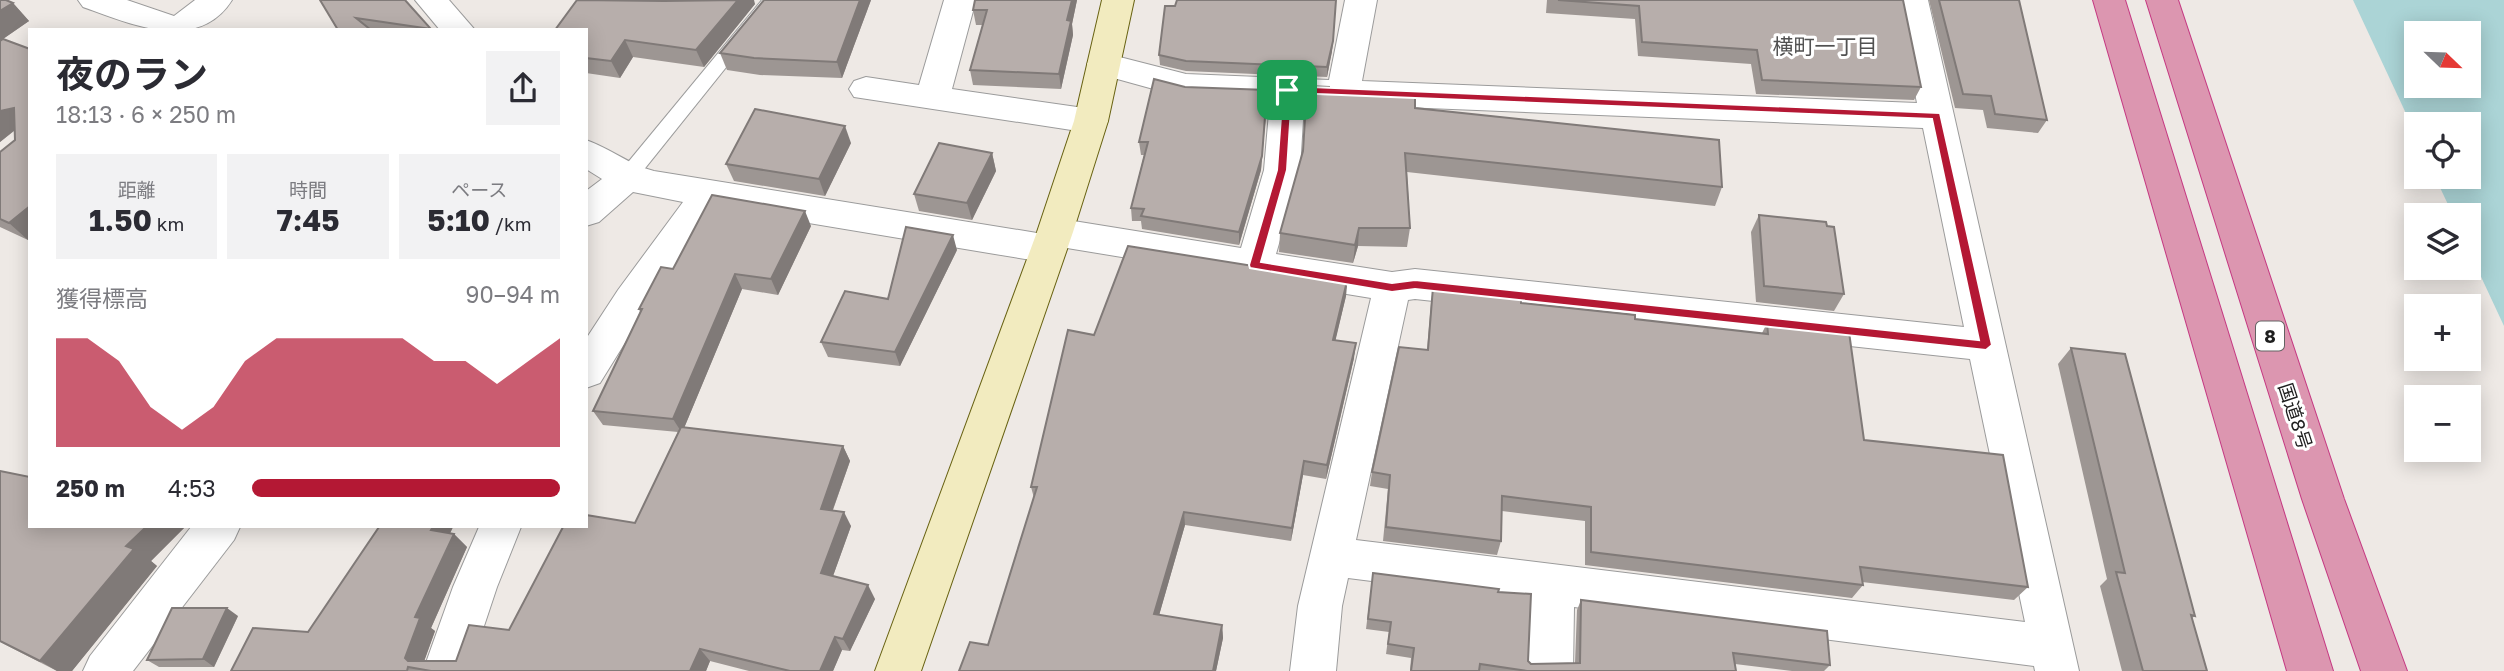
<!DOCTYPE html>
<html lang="ja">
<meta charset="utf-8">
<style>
body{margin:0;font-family:"Golos Text","Noto Sans JP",sans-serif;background:#f2f2f3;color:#2b2b33;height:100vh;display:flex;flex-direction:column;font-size:26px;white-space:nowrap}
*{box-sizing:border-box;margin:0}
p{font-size:23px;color:#7c7c81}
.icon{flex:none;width:38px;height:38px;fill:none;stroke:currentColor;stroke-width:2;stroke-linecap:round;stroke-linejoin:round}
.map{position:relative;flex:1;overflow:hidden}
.drawer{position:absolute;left:28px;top:28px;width:560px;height:500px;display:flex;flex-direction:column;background:#fff;border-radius:0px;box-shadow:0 4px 18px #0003}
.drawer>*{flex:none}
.needle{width:46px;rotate:113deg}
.controls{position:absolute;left:2404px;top:21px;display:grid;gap:14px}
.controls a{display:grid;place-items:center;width:77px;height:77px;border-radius:0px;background:#fff;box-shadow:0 4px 18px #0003;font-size:35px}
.pin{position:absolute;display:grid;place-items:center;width:60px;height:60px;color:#fff;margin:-30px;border-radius:14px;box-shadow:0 4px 10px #0006}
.round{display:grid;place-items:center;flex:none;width:74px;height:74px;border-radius:0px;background:#f2f2f3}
.summary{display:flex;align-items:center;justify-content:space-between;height:119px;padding:0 28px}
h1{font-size:38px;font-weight:700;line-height:52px}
.stats{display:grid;grid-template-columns:repeat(3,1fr);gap:10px;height:119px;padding:7px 28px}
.stats div{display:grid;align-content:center;border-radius:0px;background:#f2f2f3;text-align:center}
.stats b{font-size:30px;font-weight:700}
.stats small{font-size:19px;font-weight:400}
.stats p{font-size:19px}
.chart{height:196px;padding:14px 28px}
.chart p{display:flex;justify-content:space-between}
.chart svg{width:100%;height:126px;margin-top:7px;fill:#b41834;opacity:.7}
ul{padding:0 28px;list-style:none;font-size:23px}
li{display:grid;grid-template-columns:112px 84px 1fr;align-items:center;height:52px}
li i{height:18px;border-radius:9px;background:#b41834}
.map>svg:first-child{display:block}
.water{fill:#abd4d6;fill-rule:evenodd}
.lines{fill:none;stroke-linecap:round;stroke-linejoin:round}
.lane-casing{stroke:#9b9b9b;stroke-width:2}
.street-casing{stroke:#9b9b9b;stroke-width:2}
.secondary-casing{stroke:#686212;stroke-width:2}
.highway-casing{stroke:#c53982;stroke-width:2}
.lane{fill:#fff;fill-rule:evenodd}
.street{fill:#fff;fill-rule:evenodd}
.secondary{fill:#f2ebbf;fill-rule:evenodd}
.highway{fill:#dc96b0;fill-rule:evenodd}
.wall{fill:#9d9693}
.shaded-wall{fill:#807a78}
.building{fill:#b7aeab;stroke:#807a78;stroke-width:2}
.route{fill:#b41834;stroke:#fff;stroke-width:2;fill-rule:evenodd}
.labels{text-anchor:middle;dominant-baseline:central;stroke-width:6;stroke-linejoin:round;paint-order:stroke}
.shield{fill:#fff;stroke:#626262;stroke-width:2}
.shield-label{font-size:18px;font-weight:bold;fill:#1e1e1e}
.street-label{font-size:19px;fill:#1e1e1e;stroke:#fff}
.neighbourhood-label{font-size:21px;fill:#515151;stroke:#fff}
</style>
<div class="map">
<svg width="2504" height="671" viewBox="0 0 2504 671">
<rect width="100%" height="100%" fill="#eee9e5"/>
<path class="water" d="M2353 0H2504V326L2469 251V215H2453L2435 177H2469V124H2417V137ZM2417 33H2469V86H2417Z"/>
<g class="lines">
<defs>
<polygon id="lane" points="762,0 780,0 634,182 620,182 617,177 620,172"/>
<g id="street">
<path d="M78 0H127L174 16 195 0H232C198 54 130 24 83 7Z"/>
<polygon points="415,0 449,0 475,30 440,30"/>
<polygon points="944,0 976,0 952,89 1091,109 1103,112 1108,121 1103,130 1091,133 854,97 849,89 854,81 866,77 919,85"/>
<path d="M1345 0H1377L1362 81 1917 103 1896 0H1928L2079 671H2035L2034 666 1574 607 1573 671H1527L1530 601 1348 578 1342 606 1336 671H1290L1298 606 1371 298 1067 248 1062 259 1049 263 718 208 644 312 600 383 586 388V339L618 290 683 202 633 192 599 222 586 226V191L602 179 586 169V140C610 148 629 165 654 171L1037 233 1042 222 1055 218 1241 248 1264 170 1270 101 1186 98 1092 72 1087 64 1092 56 1104 53 1186 74 1329 80ZM1304 103 1923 128 1964 327 1415 269 1392 272 1276 254 1300 170ZM1415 299 1970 359 2025 622 1356 540 1408 300Z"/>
<polygon points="191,527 240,527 234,540 133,671 83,671 90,656"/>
<polygon points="479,527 521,527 497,587 469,671 423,671 453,587"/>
</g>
<polygon id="secondary" points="1102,0 1134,0 1108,121 1073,232 921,671 875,671 1037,232 1074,121"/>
<g id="highway">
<polygon points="2093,0 2125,0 2333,671 2287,671"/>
<polygon points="2146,0 2178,0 2344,499 2407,671 2361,671 2302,499"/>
</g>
</defs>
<use href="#lane" class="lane-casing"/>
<use href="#street" class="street-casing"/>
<use href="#secondary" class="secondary-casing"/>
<use href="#highway" class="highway-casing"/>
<use href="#lane" class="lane"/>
<use href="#street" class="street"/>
<use href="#secondary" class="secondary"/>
<use href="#highway" class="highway"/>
</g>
<g class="wall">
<polygon points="0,0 13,3 29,21 3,39 30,49 30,238 28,240 0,227 0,152 15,140 14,131 0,142"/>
<polygon points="320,0 405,0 431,30 338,30"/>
<polygon points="871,0 842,78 760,75 727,70 720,53"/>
<polygon points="975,0 1077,0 1072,24 1073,35 1061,89 973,85 970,70 983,25 976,25 973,10"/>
<polygon points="1336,0 1332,51 1327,77 1186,71 1160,65 1159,55 1175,6"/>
<polygon points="1547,0 1903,0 1921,87 1914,100 1756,94 1751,64 1638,56 1635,19 1546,13"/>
<polygon points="1929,0 2019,0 2047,120 2038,133 1987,128 1983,110 1955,108"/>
<polygon points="755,4 704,67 633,57 620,78 586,73 586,30"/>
<polygon points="1185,87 1267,104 1261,170 1239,245 1142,229 1141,221 1132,221 1131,208 1144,155 1141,155 1139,142"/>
<polygon points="1329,91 1415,108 1722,187 1715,206 1407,172 1410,228 1407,247 1358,246 1353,263 1279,252 1280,233"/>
<polygon points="851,143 825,196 734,181 726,164"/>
<polygon points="992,153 996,171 972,220 919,211 914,194"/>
<polygon points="1759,215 1827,226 1844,294 1834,311 1756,302 1751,232"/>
<polygon points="811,226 778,295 742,289 684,428 843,446 850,461 833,510 851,526 833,576 875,599 850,651 842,650 833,671 749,671 710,661 706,671 231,671 308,632 379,527 453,527 450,533 454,534 467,547 431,628 435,631 424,661 456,661 509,630 635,523 678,432 603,425 593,411 640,312 639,309 673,269"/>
<polygon points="957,250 900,366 828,357 821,342 888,299"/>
<polygon points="1347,281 1346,296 1335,341 1354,358 1326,479 1303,475 1291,541 1185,525 1159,615 1222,625 1223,638 1216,671 959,671 988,645 1034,498 1031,487 1094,335"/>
<polygon points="1433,287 1521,303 1635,319 1762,333 1767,323 1864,440 2028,587 2014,600 1862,582 1863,585 1852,598 1585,565 1585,521 1502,511 1501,541 1497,555 1383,541 1388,489 1370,486 1372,472 1427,350 1431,303"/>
<polygon points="2071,348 2195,616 2192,618 2207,671 2122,671 2100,586 2107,579 2058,364"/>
<polygon points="0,471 30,527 185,527 151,561 157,566 72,671 57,671 0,642"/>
<polygon points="1373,573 1498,592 1528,661 1531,664 1575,663 1577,610 1581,600 1830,665 1824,671 1792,671 1735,664 1736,671 1410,671 1411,658 1386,654 1389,632 1366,629"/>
<polygon points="238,616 214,667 159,667 147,660"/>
</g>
<g class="shaded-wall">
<polygon points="738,0 754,0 755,4 704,67 696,50"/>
<polygon points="860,0 871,0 842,78 837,62"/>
<polygon points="1072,0 1077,0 1072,24 1073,35 1061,89 1059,74 1067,20"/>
<polygon points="1336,0 1332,51 1327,77 1327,67"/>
<polygon points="13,3 29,21 0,41 0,11"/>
<polygon points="625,40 633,57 620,78 611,61"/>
<polygon points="1267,90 1261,170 1239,245 1239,232"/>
<polygon points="14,108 16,129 0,142 0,111"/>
<polygon points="845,126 851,143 825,196 819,179"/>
<polygon points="992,153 996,171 972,220 967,203"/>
<polygon points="30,206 30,238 28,240 9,223"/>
<polygon points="805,211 811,226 778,295 771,279"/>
<polygon points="1359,228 1358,246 1353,263 1355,245"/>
<polygon points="953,235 957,250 900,366 895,352"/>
<polygon points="735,274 742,289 682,433 673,419"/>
<polygon points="1347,281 1346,296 1332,355 1333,340"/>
<polygon points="1356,343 1354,358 1326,479 1327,465"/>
<polygon points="843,446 850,461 828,523 821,509"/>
<polygon points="1304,461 1303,475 1291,541 1292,528"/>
<polygon points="844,512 851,526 829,587 821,573"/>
<polygon points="1184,512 1185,525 1156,626 1154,614"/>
<polygon points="146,527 185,527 151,561 157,566 72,671 57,671 40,661 126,546"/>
<polygon points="433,527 453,527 445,544 431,530"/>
<polygon points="454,534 467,547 431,628 435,631 421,670 408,661 405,658 415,617"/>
<polygon points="868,585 875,599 850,651 843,639"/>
<polygon points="227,608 238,616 214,667 203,659"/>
<polygon points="1222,625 1223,638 1216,671 1213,671"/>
<polygon points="835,637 842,650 833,671 820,671"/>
<polygon points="700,649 710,661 706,671 690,671"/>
</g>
<g class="building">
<polygon points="0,0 6,0 13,3 0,11"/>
<polygon points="320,0 405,0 431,29 356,18 371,30 338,30"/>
<polygon points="577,0 664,1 738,0 696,50 625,40 611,61 586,58 586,30 555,30"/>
<polygon points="764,0 860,0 837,62 754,58 720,53"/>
<polygon points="975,0 1072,0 1067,20 1071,21 1059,74 970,70 987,10 973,10"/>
<polygon points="1177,0 1336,0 1333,41 1327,67 1186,61 1159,55 1165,6 1175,6"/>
<polygon points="1558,0 1903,0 1921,87 1762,80 1757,50 1642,42 1639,6"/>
<polygon points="1939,0 2019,0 2047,120 1995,114 1991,96 1963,94"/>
<polygon points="3,39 30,49 30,206 9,223 0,219 0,152 15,140 14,108 0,111 0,41"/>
<polygon points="1154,79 1185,87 1267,90 1262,156 1239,232 1141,216 1144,209 1131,208 1148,142 1139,142"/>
<polygon points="1307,86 1329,87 1329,91 1415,92 1415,108 1719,140 1722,187 1405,153 1410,228 1359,228 1355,245 1280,233 1303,151"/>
<polygon points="755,109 845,126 819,179 726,164"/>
<polygon points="939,143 992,153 967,203 914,194"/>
<polygon points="712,195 805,211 771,279 735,274 673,419 593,411 642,309 639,309 661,267 673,269"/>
<polygon points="1759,215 1826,222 1827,226 1834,227 1844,294 1764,286"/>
<polygon points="906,227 953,235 895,352 821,342 845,291 888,299"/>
<polygon points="1128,246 1347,281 1333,340 1356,343 1327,465 1304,461 1292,528 1184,512 1154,614 1222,625 1213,671 959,671 970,642 988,645 1037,487 1031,487 1068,330 1094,335"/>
<polygon points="1433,287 1521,297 1521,303 1635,315 1635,319 1768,334 1767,323 1849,332 1864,440 2003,455 2028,587 1860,567 1863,585 1591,552 1591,507 1502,496 1501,541 1386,527 1390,475 1372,472 1399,347 1428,350"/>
<polygon points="2071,348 2125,354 2195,616 2191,615 2207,671 2143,671 2116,572 2125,573"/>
<polygon points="681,427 843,446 821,509 844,512 821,573 868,585 843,639 835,637 820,671 790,671 700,649 690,671 431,671 408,667 407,671 231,671 253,628 308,632 379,527 433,527 431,530 454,534 415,617 420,618 405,658 408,661 456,661 469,625 509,630 563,527 586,527 586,515 635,523"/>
<polygon points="0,471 30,477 30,527 146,527 126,546 134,549 40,661 0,641"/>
<polygon points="1373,573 1499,589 1498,592 1531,594 1528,661 1531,664 1580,663 1581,600 1827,631 1830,665 1733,653 1736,671 1527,671 1480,664 1479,671 1411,671 1414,648 1388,644 1391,622 1368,619"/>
<polygon points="172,608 227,608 203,659 147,660"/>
</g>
<path class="route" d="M1287 86 1940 113 1992 345 1986 350 1415 289 1392 292 1250 268 1249 265 1277 170 1283 90ZM1292 93 1932 119 1979 340 1415 280 1392 283 1261 262 1287 170Z"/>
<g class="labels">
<rect class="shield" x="2256" y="321.5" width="28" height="29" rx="5"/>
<g class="shield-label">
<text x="2270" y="336">8</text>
</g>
<g class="street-label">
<text transform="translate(2296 416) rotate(72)">国道8号</text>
</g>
<g class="neighbourhood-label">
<text x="1825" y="46">横町一丁目</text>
</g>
</g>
</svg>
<div class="controls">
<a><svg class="needle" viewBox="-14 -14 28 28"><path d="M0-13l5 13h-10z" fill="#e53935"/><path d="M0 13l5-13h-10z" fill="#7c7c81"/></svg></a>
<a><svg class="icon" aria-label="locate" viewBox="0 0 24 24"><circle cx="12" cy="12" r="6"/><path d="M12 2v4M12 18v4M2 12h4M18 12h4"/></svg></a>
<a><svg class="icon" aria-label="layers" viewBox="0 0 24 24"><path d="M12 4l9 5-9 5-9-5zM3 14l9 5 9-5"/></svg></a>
<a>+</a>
<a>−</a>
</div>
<div class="pin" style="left:1287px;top:90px;background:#1e9e55"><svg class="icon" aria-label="arrive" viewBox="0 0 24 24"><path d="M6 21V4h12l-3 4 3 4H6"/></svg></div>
<section class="drawer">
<div class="summary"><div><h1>夜のラン</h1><p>18:13 · 6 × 250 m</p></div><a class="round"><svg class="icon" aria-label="share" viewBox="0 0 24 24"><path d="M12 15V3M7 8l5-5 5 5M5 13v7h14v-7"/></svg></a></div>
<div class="stats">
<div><p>距離</p><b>1.50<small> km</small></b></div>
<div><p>時間</p><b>7:45</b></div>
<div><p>ペース</p><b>5:10<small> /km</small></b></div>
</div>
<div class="chart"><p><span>獲得標高</span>90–94 m</p>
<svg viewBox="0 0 160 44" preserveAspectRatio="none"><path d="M0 44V6L10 6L20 14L30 30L40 38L50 30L60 14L70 6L80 6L90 6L100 6L110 6L120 14L130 14L140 22L150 14L160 6V44z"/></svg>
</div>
<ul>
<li><b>250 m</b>4:53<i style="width:100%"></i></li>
</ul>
</section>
</div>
